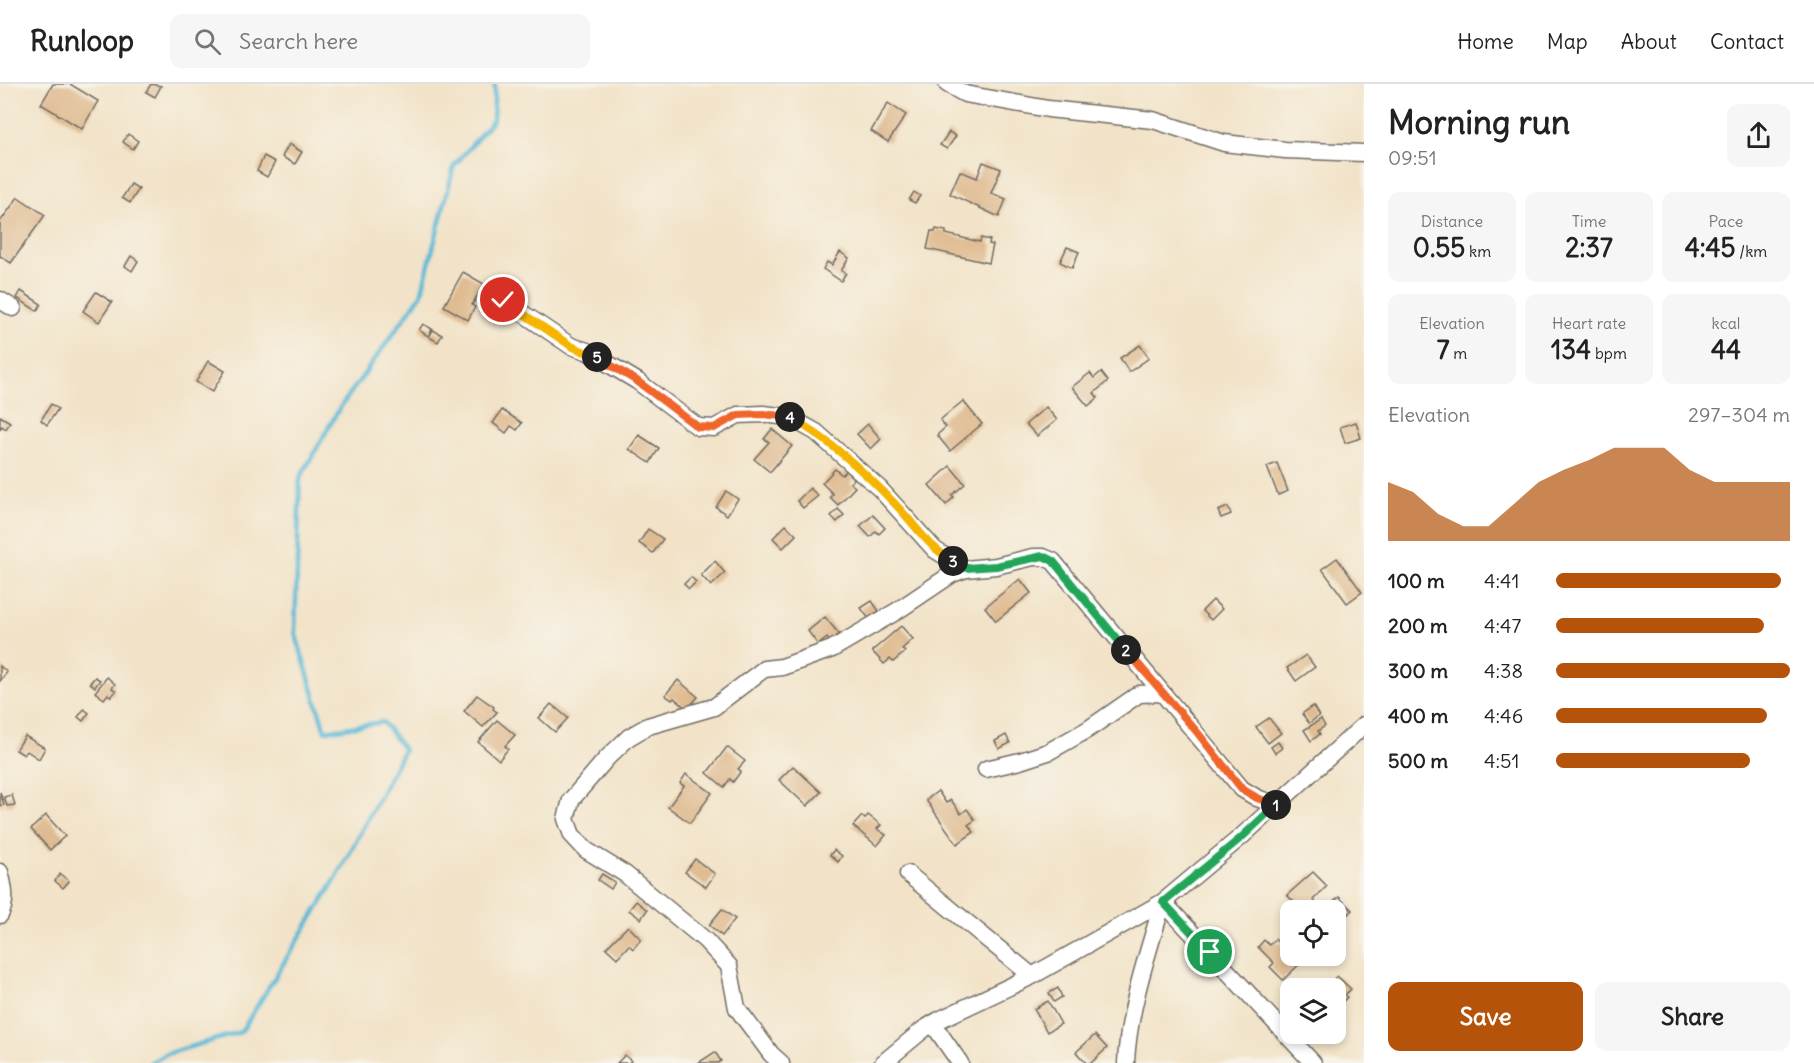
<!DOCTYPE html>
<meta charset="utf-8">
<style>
body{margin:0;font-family:Delius,sans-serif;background:#f6f6f6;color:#222;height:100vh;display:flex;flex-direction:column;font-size:22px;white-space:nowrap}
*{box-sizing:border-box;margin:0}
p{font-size:20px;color:#767676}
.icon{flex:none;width:33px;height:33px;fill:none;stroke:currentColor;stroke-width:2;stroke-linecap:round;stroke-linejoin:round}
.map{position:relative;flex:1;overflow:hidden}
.panel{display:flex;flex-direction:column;background:#fff;width:450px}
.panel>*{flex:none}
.buttons{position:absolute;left:1280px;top:816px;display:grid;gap:12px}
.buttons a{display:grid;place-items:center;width:66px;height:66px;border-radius:12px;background:#fff;box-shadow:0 3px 9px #0003;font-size:30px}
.pin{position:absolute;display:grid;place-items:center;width:51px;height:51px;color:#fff;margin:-26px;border:3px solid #fff;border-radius:50%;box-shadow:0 2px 6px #0007}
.km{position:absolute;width:30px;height:30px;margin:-15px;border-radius:50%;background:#222;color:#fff;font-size:16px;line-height:30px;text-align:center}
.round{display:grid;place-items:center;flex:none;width:63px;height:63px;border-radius:12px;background:#f6f6f6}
.head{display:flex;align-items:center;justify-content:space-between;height:102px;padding:0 24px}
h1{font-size:33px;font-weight:700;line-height:45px}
.stats{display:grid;grid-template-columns:repeat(3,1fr);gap:9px;height:102px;padding:6px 24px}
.stats div{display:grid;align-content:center;border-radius:12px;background:#f6f6f6;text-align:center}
.stats b{font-size:26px;font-weight:700}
.stats small{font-size:16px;font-weight:400}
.stats p{font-size:16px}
.chart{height:168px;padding:12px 24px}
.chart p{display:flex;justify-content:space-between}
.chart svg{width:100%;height:108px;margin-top:6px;fill:#b45309;opacity:.7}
.primary-button{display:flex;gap:12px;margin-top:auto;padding:12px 24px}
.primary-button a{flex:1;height:69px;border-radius:12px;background:#b45309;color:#fff;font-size:24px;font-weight:700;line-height:69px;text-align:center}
.primary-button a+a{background:#f6f6f6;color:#222}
ul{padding:0 24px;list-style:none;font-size:20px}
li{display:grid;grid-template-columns:96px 72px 1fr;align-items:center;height:45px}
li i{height:15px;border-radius:8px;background:#b45309}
header{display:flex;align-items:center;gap:36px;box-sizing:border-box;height:84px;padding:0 30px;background:#fff;border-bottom:2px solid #e0e0e0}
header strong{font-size:28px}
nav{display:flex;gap:33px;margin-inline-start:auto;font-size:21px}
.search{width:420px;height:54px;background:#f6f6f6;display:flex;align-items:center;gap:15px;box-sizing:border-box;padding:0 21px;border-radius:12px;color:#767676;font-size:22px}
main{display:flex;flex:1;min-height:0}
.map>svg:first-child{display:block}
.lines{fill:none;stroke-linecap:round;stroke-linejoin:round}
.stream{stroke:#58b9d6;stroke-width:4.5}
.building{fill:#dfbb91}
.street-casing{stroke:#716b62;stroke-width:19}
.street{stroke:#fff;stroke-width:16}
.split-1-casing{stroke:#fff;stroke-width:12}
.split-2-casing{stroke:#fff;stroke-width:12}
.split-3-casing{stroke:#fff;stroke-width:12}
.split-4-casing{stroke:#fff;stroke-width:12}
.split-5-casing{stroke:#fff;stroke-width:12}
.split-6-casing{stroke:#fff;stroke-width:12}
.split-1{stroke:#22a559;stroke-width:8}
.split-2{stroke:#f0652b;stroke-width:8}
.split-3{stroke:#22a559;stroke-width:8}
.split-4{stroke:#f5b400;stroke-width:8}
.split-5{stroke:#f0652b;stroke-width:8}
.split-6{stroke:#f5b400;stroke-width:8}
</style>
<header>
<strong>Runloop</strong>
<div class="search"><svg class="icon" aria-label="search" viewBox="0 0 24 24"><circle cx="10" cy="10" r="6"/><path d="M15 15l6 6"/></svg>Search here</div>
<nav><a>Home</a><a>Map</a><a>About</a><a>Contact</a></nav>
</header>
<main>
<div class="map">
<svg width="1364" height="979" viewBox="0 0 1364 979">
<rect width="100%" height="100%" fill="#f7f3e8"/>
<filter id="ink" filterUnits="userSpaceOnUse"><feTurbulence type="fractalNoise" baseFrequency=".0167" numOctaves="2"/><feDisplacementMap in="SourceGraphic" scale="12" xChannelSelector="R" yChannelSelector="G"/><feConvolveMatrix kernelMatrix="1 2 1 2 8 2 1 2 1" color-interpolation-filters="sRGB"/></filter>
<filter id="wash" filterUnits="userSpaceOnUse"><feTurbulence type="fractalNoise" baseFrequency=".008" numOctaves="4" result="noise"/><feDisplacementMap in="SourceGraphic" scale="24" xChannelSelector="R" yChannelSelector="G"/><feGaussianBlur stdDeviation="1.35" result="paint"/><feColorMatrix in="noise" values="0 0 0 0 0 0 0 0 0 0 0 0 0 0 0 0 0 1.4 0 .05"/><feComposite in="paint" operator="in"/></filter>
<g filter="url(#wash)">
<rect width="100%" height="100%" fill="#f2e3c8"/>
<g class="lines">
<polyline class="stream" points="150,979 166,970 241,948 337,793 404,666 383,638 325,647 295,548 300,394 339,325 421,211 454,82 493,36 495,0"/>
</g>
<g id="blocks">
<g class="building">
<polygon points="53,0 70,0 98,17 82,45 41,20"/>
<polygon points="151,0 161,2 155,13 146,8"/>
<polygon points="888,19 906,31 888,58 871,47"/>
<polygon points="949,48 956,52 947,65 940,61"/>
<polygon points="128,50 138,57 133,65 123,58"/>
<polygon points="289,60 302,68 295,80 282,73"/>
<polygon points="264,72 275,78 267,93 257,87"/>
<polygon points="983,78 1001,85 991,109 1006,115 999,133 950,110 960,87 977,94"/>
<polygon points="131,100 139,105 130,119 122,114"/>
<polygon points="914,108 920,112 915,119 909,116"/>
<polygon points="18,113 45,131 11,179 0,172 0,138"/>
<polygon points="936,145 946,147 946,150 980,158 981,154 990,156 989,160 993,161 989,179 927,165 931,147 935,148"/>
<polygon points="1067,163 1079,168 1072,184 1060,178"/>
<polygon points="840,168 849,174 841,187 846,189 841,197 823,185 827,178 832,181"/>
<polygon points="131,172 138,177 132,187 125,182"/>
<polygon points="463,188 484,200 472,221 475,223 468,236 444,222"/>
<polygon points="21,207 41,220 37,227 17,214"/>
<polygon points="96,208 112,218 99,238 83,227"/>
<polygon points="423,240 432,245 428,252 419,246"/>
<polygon points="433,246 442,251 438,258 429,253"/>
<polygon points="1140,261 1149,274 1129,288 1120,274"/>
<polygon points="208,277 225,287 212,308 196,298"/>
<polygon points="1101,288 1108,297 1094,309 1098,314 1088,322 1072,303 1090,289 1094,294"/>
<polygon points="963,317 982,340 950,367 937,351 946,343 940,336"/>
<polygon points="51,320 58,325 47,341 41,336"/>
<polygon points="1046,323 1057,336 1037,352 1026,340"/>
<polygon points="502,326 522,339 517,346 511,342 506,349 493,339"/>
<polygon points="0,332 10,338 6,345 2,342 0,345"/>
<polygon points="1356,338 1361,354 1345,359 1340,343"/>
<polygon points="868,340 881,355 871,365 857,350"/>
<polygon points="772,345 792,362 770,388 754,375 769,358 764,355"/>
<polygon points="639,351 659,364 650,379 629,365"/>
<polygon points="1277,379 1288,407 1278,411 1267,383"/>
<polygon points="950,382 965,400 952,411 954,413 946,421 929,401"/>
<polygon points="835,385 842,391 846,387 854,395 850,399 855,403 838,421 830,413 833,410 822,399"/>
<polygon points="810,404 818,412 803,424 797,417"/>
<polygon points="726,407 738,415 727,431 716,423"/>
<polygon points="1228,423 1231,430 1221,434 1218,427"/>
<polygon points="838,425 844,431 837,438 831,432"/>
<polygon points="873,431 885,444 879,450 876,447 870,453 860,442"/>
<polygon points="786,441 796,451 783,464 773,454"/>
<polygon points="648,445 663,455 653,469 639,459"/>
<polygon points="1337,474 1362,508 1347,519 1322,485"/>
<polygon points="715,477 725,489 711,502 701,491"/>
<polygon points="691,493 696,498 689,505 684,500"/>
<polygon points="1020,495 1031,509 996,537 985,523"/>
<polygon points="1213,516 1222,525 1211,536 1202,527"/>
<polygon points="872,517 879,527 869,535 861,524"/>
<polygon points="825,533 839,550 830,558 827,554 818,561 808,547"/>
<polygon points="901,542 913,555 902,565 905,568 893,578 890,575 884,580 872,567"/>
<polygon points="1306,571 1315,583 1296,597 1287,584"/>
<polygon points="0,582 7,588 0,597"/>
<polygon points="95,593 100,596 95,603 90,599"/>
<polygon points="107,593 115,600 112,604 116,607 111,613 108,610 104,615 95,608"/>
<polygon points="678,596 698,613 687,625 674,614 672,616 665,611"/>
<polygon points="477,611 494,623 493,625 497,628 483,643 464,627"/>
<polygon points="551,620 568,634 555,648 539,634"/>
<polygon points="1313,622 1319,632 1309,639 1302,630"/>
<polygon points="84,625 89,629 83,637 78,633"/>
<polygon points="1269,634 1281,649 1268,659 1256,643"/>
<polygon points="1321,635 1325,642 1318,647 1320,650 1311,657 1304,646"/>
<polygon points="497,636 515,651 505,662 508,665 499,676 478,658"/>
<polygon points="1006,651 1010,659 999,665 995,657"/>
<polygon points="25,652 45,664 39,675 27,667 24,671 16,666"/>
<polygon points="1278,658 1282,664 1275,669 1271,663"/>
<polygon points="727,663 745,677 738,685 741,687 733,698 730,695 724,703 707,689"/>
<polygon points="793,682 821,708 807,722 779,696"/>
<polygon points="686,690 712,709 690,739 668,723 684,702 680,699"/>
<polygon points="938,707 946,719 951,716 961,730 967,725 975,736 968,741 974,748 957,760 926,716"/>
<polygon points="0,708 4,721 0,722"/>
<polygon points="12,711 15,721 7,722 4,713"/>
<polygon points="46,731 65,752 50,766 31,745"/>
<polygon points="868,731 881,741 877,745 886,751 877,762 853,742 862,732 865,735"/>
<polygon points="834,766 842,772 838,778 830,771"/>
<polygon points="695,775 715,790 706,803 685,788"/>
<polygon points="1313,788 1327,802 1313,816 1316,819 1309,826 1306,823 1302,826 1287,811"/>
<polygon points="60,790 69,797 63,804 55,797"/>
<polygon points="602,790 615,798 611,805 598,796"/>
<polygon points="1339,813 1352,826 1335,844 1335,826 1325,826"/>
<polygon points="636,817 647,826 641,835 629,826"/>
<polygon points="722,825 735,835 722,852 709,841"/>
<polygon points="628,842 641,855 633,865 629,861 617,874 606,864"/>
<polygon points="1275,855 1281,861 1283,858 1290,865 1290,872 1308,872 1283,896 1270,883 1274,879 1258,863 1264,856 1269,861"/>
<polygon points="1337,892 1351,905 1345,911 1347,913 1339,922 1336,920 1335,921 1335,904 1324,904"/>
<polygon points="1058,904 1062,913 1054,918 1049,909"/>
<polygon points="1048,917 1061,940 1047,948 1034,925"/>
<polygon points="1095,951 1107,964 1091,979 1086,979 1076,968"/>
<polygon points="715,968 721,977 718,979 698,979"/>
<polygon points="625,971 631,977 629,979 617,979"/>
</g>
</g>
</g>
<g filter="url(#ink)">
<use href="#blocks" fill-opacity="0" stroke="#716b62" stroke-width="1.5"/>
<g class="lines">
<defs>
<g id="street">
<polyline points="947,0 965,10 1048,25 1153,36 1224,59 1285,66 1364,69"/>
<polyline points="0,216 13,224"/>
<polyline points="503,216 571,262 587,267 637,297 698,343 714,344 738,331 763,330 789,333 816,348 880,405 935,466 966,485"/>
<polyline points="986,685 1020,677 1048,668 1087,646 1139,610 1162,609"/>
<path d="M0 788C4 803 7 817 0 831"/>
<polyline points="908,790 1032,892"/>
<polyline points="1163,818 1313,979"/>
<polyline points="933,940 960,979"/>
<polyline points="781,979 771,970 737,924 729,882 705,856 625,790 586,766 572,751 566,735 571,716 607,674 629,653 648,642 714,623 764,585 782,583 832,565 897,527 952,490 966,485 996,482 1033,473 1043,473 1053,477 1242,705 1257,714 1277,721"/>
<polyline points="883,979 924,945 939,936 1032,892 1163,818 1242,752 1364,641"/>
<path d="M1126 979C1128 927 1148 868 1163 818"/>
</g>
</defs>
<use href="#street" class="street-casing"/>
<use href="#street" class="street"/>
</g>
</g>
<g class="lines" filter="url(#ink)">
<defs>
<polyline id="split-1" points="1210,868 1163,818 1242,753 1276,721"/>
<polyline id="split-2" points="1126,566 1197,648 1242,705 1257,714 1276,721"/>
<polyline id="split-3" points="953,477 966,484 996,482 1043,472 1053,477 1126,566"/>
<path id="split-4" d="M790 333C830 356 866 389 897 422 918 444 927 462 953 477"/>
<polyline id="split-5" points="597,273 637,297 698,343 714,344 738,331 763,330 790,333"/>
<polyline id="split-6" points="503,216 571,262 597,273"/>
</defs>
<use href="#split-1" class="split-1-casing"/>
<use href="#split-2" class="split-2-casing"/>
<use href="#split-3" class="split-3-casing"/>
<use href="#split-4" class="split-4-casing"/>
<use href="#split-5" class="split-5-casing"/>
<use href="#split-6" class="split-6-casing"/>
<use href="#split-1" class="split-1"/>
<use href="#split-2" class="split-2"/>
<use href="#split-3" class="split-3"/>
<use href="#split-4" class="split-4"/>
<use href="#split-5" class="split-5"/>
<use href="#split-6" class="split-6"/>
</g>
</svg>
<div class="buttons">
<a><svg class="icon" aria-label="locate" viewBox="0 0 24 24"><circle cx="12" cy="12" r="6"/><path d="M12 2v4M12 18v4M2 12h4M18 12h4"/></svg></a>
<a><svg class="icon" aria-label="layers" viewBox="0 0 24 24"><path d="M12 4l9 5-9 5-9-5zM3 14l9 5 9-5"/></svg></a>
</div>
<div class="pin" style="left:1210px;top:868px;background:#1e9e55"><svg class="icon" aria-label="arrive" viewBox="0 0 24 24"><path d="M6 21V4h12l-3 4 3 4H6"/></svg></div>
<div class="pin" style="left:503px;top:216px;background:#d93025"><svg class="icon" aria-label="check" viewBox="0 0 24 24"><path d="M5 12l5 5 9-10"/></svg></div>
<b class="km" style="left:1276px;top:721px">1</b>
<b class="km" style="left:1126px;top:566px">2</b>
<b class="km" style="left:953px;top:477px">3</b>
<b class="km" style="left:790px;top:333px">4</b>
<b class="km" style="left:597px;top:273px">5</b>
</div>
<section class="panel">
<div class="head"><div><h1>Morning run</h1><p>09:51</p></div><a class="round"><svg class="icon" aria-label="share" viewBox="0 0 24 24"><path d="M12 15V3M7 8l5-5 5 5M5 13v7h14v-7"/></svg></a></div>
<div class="stats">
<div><p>Distance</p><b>0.55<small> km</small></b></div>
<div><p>Time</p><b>2:37</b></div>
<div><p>Pace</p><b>4:45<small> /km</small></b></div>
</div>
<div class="stats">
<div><p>Elevation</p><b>7<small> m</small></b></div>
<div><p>Heart rate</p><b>134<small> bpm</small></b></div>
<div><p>kcal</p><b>44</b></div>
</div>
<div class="chart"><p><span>Elevation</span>297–304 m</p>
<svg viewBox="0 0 160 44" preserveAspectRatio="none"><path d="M0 44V20L10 24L20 33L30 38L40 38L50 29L60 20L70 15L80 11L90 6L100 6L110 6L120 15L130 20L140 20L150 20L160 20V44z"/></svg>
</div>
<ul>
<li><b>100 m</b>4:41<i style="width:96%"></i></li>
<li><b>200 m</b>4:47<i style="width:89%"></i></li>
<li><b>300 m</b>4:38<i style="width:100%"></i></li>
<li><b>400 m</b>4:46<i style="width:90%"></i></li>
<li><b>500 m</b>4:51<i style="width:83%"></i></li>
</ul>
<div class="primary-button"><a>Save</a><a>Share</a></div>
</section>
</main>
